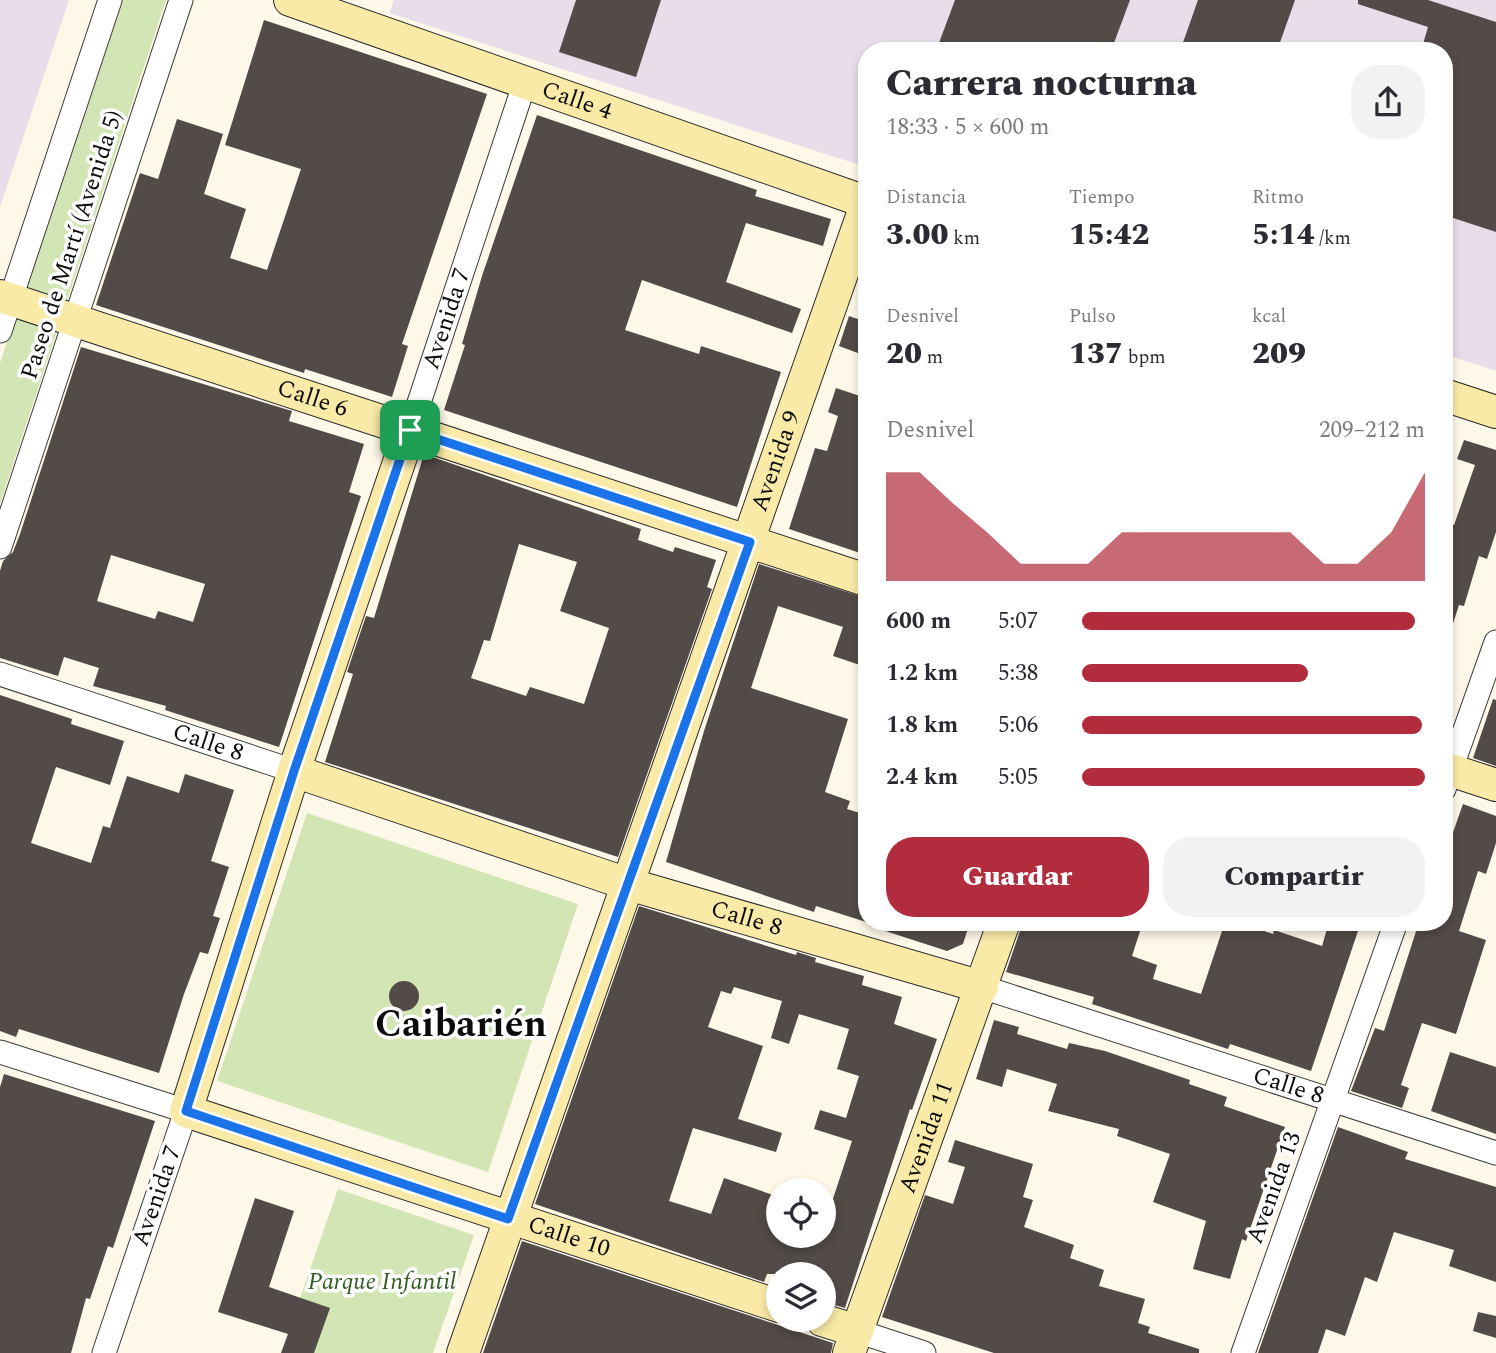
<!DOCTYPE html>
<html lang="es">
<meta charset="utf-8">
<style>
body{margin:0;font-family:Spectral,serif;background:#f2f2f3;color:#2b2b33;height:100vh;display:flex;flex-direction:column;font-size:26px;white-space:nowrap}
*{box-sizing:border-box;margin:0}
p{font-size:23px;color:#7c7c81}
.icon{flex:none;width:38px;height:38px;fill:none;stroke:currentColor;stroke-width:2;stroke-linecap:round;stroke-linejoin:round}
.map{position:relative;flex:1;overflow:hidden}
.panel{position:absolute;left:858px;top:42px;width:595px;height:889px;display:flex;flex-direction:column;background:#fff;border-radius:28px;box-shadow:0 4px 10px #0003}
.panel>*{flex:none}
.buttons{position:absolute;left:766px;top:1178px;display:grid;gap:14px}
.buttons a{display:grid;place-items:center;width:70px;height:70px;border-radius:50%;background:#fff;box-shadow:0 4px 10px #0003;font-size:35px}
.pin{position:absolute;display:grid;place-items:center;width:60px;height:60px;color:#fff;margin:-30px;border-radius:14px;box-shadow:0 4px 10px #0006}
.round{display:grid;place-items:center;flex:none;width:74px;height:74px;border-radius:28px;background:#f2f2f3}
.headline{display:flex;align-items:center;justify-content:space-between;height:119px;padding:0 28px}
h1{font-size:38px;font-weight:800;line-height:52px}
.metrics{display:grid;grid-template-columns:repeat(3,1fr);gap:10px;height:119px;padding:7px 28px}
.metrics div{display:grid;align-content:center}
.metrics b{font-size:30px;font-weight:800}
.metrics small{font-size:19px;font-weight:400}
.metrics p{font-size:19px}
.chart{height:196px;padding:14px 28px}
.chart p{display:flex;justify-content:space-between}
.chart svg{width:100%;height:126px;margin-top:7px;fill:#b12c3d;opacity:.7}
.cta{display:flex;gap:14px;margin-top:auto;padding:14px 28px}
.cta a{flex:1;height:80px;border-radius:28px;background:#b12c3d;color:#fff;font-size:28px;font-weight:800;line-height:80px;text-align:center}
.cta a+a{background:#f2f2f3;color:#2b2b33}
ul{padding:0 28px;list-style:none;font-size:23px}
li{display:grid;grid-template-columns:112px 84px 1fr;align-items:center;height:52px}
li i{height:18px;border-radius:9px;background:#b12c3d}
.map>svg:first-child{display:block}
.industrial{fill:#e7dee9}
.green{fill:#d2e5b5}
.building{fill:#524b47;fill-rule:evenodd}
.lines{fill:none;stroke-linecap:round;stroke-linejoin:round}
.street-casing{stroke:#3d3d3d;stroke-width:25}
.secondary-casing{stroke:#2c2c2c;stroke-width:34}
.street{stroke:#fff;stroke-width:23}
.secondary{stroke:#faeaa7;stroke-width:32}
.route-casing{stroke:#fff;stroke-width:14}
.route{stroke:#1a73e8;stroke-width:9}
.labels{text-anchor:middle;dominant-baseline:central;stroke-width:7;stroke-linejoin:round;paint-order:stroke}
.street-label{font-size:24px;fill:#0a0a0a;stroke:#fff}
.park-label{font-size:24px;font-style:italic;fill:#315d20;stroke:#fff}
.town-label{font-size:38px;font-weight:bold;fill:#0a0a0a;stroke:#fff}
</style>
<div class="map">
<svg width="1496" height="1353" viewBox="0 0 1496 1353">
<rect width="100%" height="100%" fill="#fef8e9"/>
<g class="industrial">
<polygon points="0,0 69,0 0,207"/>
<polygon points="394,0 1496,0 1496,371 1444,354 1444,51 866,51 866,167 389,13"/>
</g>
<g class="green">
<polygon points="119,0 166,0 0,504 0,363"/>
<polygon points="307,813 578,904 488,1172 217,1081"/>
<polygon points="338,1189 474,1235 433,1353 281,1353"/>
</g>
<g class="building">
<polygon points="576,0 661,0 636,77 559,52"/>
<polygon points="955,0 1130,0 1111,51 936,51"/>
<polygon points="1198,0 1295,0 1277,51 1180,51"/>
<polygon points="1358,0 1428,0 1496,22 1496,232 1444,215 1444,51 1421,51 1428,27 1358,4"/>
<polygon points="264,20 487,94 402,344 408,346 392,397 305,369 304,373 96,305 140,173 158,179 177,119 223,134 204,194 246,209 230,258 267,270 301,169 225,145"/>
<polygon points="537,115 757,190 755,196 831,219 823,246 746,223 726,282 801,309 792,333 642,280 625,330 699,354 701,346 781,372 737,507 444,410 465,345 462,344 482,276"/>
<polygon points="849,316 866,322 866,356 839,346"/>
<path d="M81 347 292 411 289 421 364 444 349 492 361 496 279 747 165 710 166 706 93 686 99 668 64 657 58 676 0 658V571L3 561 13 552 20 534ZM111 555 205 584 193 622 158 611 155 619 97 601Z"/>
<polygon points="836,388 866,398 866,555 789,529 815,448 827,451 838,416 828,412"/>
<polygon points="1464,440 1496,450 1496,532 1487,559 1479,556 1464,606 1459,605 1448,639 1444,639 1444,537 1449,523 1454,525 1475,465 1457,459"/>
<path d="M424 454 641 529 638 540 673 552 675 547 716 560 707 587 712 589 618 857 325 762 353 674 347 672 366 616 374 618ZM519 544 577 562 560 611 609 628 584 704 530 687 526 696 471 678 484 640 490 641Z"/>
<polygon points="759,564 866,598 866,667 833,656 843,627 778,606 751,688 848,719 825,792 850,801 847,809 866,815 866,860 860,880 866,882 866,922 816,906 814,912 666,862 704,731"/>
<polygon points="0,695 72,719 71,724 124,741 110,785 56,767 31,843 91,863 103,826 110,828 127,776 179,793 185,774 234,790 211,861 229,867 213,916 220,918 208,954 200,952 184,994 159,1073 19,1029 16,1037 0,1031"/>
<polygon points="1493,699 1496,700 1496,766 1473,758"/>
<polygon points="1463,804 1496,816 1496,843 1486,874 1478,871 1459,931 1486,940 1456,1034 1422,1023 1401,1085 1409,1088 1402,1108 1351,1091 1375,1028 1384,1031 1419,922 1444,922 1444,858"/>
<path d="M639 906 796 955 797 952 816 958 815 962 864 976 862 985 902 997 894 1024 937 1039 912 1110 910 1109 845 1308 824 1302V1274H767L764 1282 535 1204ZM734 987 782 1001 771 1038 789 1044 799 1014 849 1029 837 1069 859 1076 846 1118 820 1110 814 1129 852 1141 824 1226V1236H779V1197L724 1178 711 1214 669 1201 693 1128 776 1152 782 1133 738 1119 763 1046 708 1027 721 991 731 994Z"/>
<polygon points="871,922 970,922 963,944 947,951 870,926"/>
<polygon points="1023,922 1143,922 1132,956 1157,965 1153,979 1201,994 1225,922 1238,922 1273,934 1274,930 1322,946 1329,922 1361,922 1311,1071 1230,1044 1228,1049 1092,1004 1094,997 1006,972"/>
<circle cx="404" cy="996" r="15"/>
<polygon points="994,1020 1019,1027 1017,1034 1067,1049 1069,1043 1105,1051 1190,1080 1189,1084 1227,1097 1224,1106 1285,1127 1246,1241 1242,1239 1230,1279 1193,1269 1206,1221 1153,1202 1170,1154 1117,1136 1119,1129 1048,1111 1057,1084 1007,1069 1002,1087 976,1079"/>
<polygon points="1450,1052 1496,1067 1496,1134 1431,1111"/>
<polygon points="4,1074 155,1121 113,1248 108,1246 90,1299 86,1298 71,1353 0,1353 0,1087"/>
<polygon points="1338,1127 1408,1152 1405,1159 1496,1187 1496,1282 1449,1266 1454,1250 1394,1232 1377,1282 1365,1277 1345,1336 1326,1329 1318,1353 1258,1353"/>
<polygon points="955,1140 1033,1164 1023,1197 1033,1200 1024,1227 1074,1245 1070,1258 1104,1270 1099,1286 1145,1299 1138,1323 1150,1327 1148,1333 1199,1349 1199,1353 994,1353 882,1317 925,1195 953,1204 965,1167 948,1162"/>
<polygon points="255,1198 294,1211 269,1287 330,1308 314,1353 281,1353 288,1334 218,1312"/>
<polygon points="522,1241 833,1343 831,1353 483,1353"/>
<polygon points="1478,1312 1496,1316 1496,1338 1473,1331"/>
</g>
<g class="lines">
<defs>
<g id="street">
<polyline points="0,331 110,0"/>
<path id="s1" d="M410 430 525 82"/>
<polyline points="0,547 181,0"/>
<path id="s2" d="M0 674 294 771"/>
<polyline points="1444,789 1496,642"/>
<path id="s3" d="M982 987 1496 1153"/>
<polyline points="0,1052 186,1111 104,1353"/>
<polyline points="857,1331 924,1353"/>
<polyline points="1243,1353 1396,922"/>
</g>
<g id="secondary">
<path id="s4" d="M290 0 866 202"/>
<path id="s5" d="M0 296 866 580"/>
<polyline points="1444,395 1496,412"/>
<path id="s6" d="M410 430 294 771 186 1111 779 1306"/>
<polyline points="1444,768 1496,785"/>
<path id="s7" d="M294 771 628 884 982 987"/>
<polyline points="822,1320 857,1331"/>
<path id="s8" d="M463 1353 866 205"/>
<path id="s9" d="M849 1353 1004 922"/>
</g>
</defs>
<use href="#street" class="street-casing"/>
<use href="#secondary" class="secondary-casing"/>
<use href="#street" class="street"/>
<use href="#secondary" class="secondary"/>
</g>
<g class="lines">
<defs>
<polygon id="route" points="410,430 750,542 508,1219 186,1111 294,771"/>
</defs>
<use href="#route" class="route-casing"/>
<use href="#route" class="route"/>
</g>
<g class="labels">
<g class="street-label">
<text stroke="none"><textPath href="#s4" startOffset="304">Calle 4</textPath></text>
<text transform="translate(72 245) rotate(-72)">Paseo de Martí (Avenida 5)</text>
<text stroke="none"><textPath href="#s1" startOffset="117">Avenida 7</textPath></text>
<text stroke="none"><textPath href="#s5" startOffset="329">Calle 6</textPath></text>
<text stroke="none"><textPath href="#s8" startOffset="945">Avenida 9</textPath></text>
<text stroke="none"><textPath href="#s2" startOffset="219">Calle 8</textPath></text>
<text stroke="none"><textPath href="#s7" startOffset="476">Calle 8</textPath></text>
<text stroke="none"><textPath href="#s3" startOffset="322">Calle 8</textPath></text>
<text stroke="none"><textPath href="#s9" startOffset="229">Avenida 11</textPath></text>
<text transform="translate(1274 1188) rotate(-70)">Avenida 13</text>
<text transform="translate(157 1196) rotate(-71)">Avenida 7</text>
<text stroke="none"><textPath href="#s6" startOffset="1120">Calle 10</textPath></text>
</g>
<g class="park-label">
<text x="382" y="1282">Parque Infantil</text>
</g>
<g class="town-label">
<text x="461" y="1025">Caibarién</text>
</g>
</g>
</svg>
<div class="buttons">
<a><svg class="icon" aria-label="locate" viewBox="0 0 24 24"><circle cx="12" cy="12" r="6"/><path d="M12 2v4M12 18v4M2 12h4M18 12h4"/></svg></a>
<a><svg class="icon" aria-label="layers" viewBox="0 0 24 24"><path d="M12 4l9 5-9 5-9-5zM3 14l9 5 9-5"/></svg></a>
</div>
<div class="pin" style="left:410px;top:430px;background:#1e9e55"><svg class="icon" aria-label="arrive" viewBox="0 0 24 24"><path d="M6 21V4h12l-3 4 3 4H6"/></svg></div>
<section class="panel">
<div class="headline"><div><h1>Carrera nocturna</h1><p>18:33 · 5 × 600 m</p></div><a class="round"><svg class="icon" aria-label="share" viewBox="0 0 24 24"><path d="M12 15V3M7 8l5-5 5 5M5 13v7h14v-7"/></svg></a></div>
<div class="metrics">
<div><p>Distancia</p><b>3.00<small> km</small></b></div>
<div><p>Tiempo</p><b>15:42</b></div>
<div><p>Ritmo</p><b>5:14<small> /km</small></b></div>
</div>
<div class="metrics">
<div><p>Desnivel</p><b>20<small> m</small></b></div>
<div><p>Pulso</p><b>137<small> bpm</small></b></div>
<div><p>kcal</p><b>209</b></div>
</div>
<div class="chart"><p><span>Desnivel</span>209–212 m</p>
<svg viewBox="0 0 160 44" preserveAspectRatio="none"><path d="M0 44V6L10 6L20 17L30 27L40 38L50 38L60 38L70 27L80 27L90 27L100 27L110 27L120 27L130 38L140 38L150 27L160 6V44z"/></svg>
</div>
<ul>
<li><b>600 m</b>5:07<i style="width:97%"></i></li>
<li><b>1.2 km</b>5:38<i style="width:66%"></i></li>
<li><b>1.8 km</b>5:06<i style="width:99%"></i></li>
<li><b>2.4 km</b>5:05<i style="width:100%"></i></li>
</ul>
<div class="cta"><a>Guardar</a><a>Compartir</a></div>
</section>
</div>
